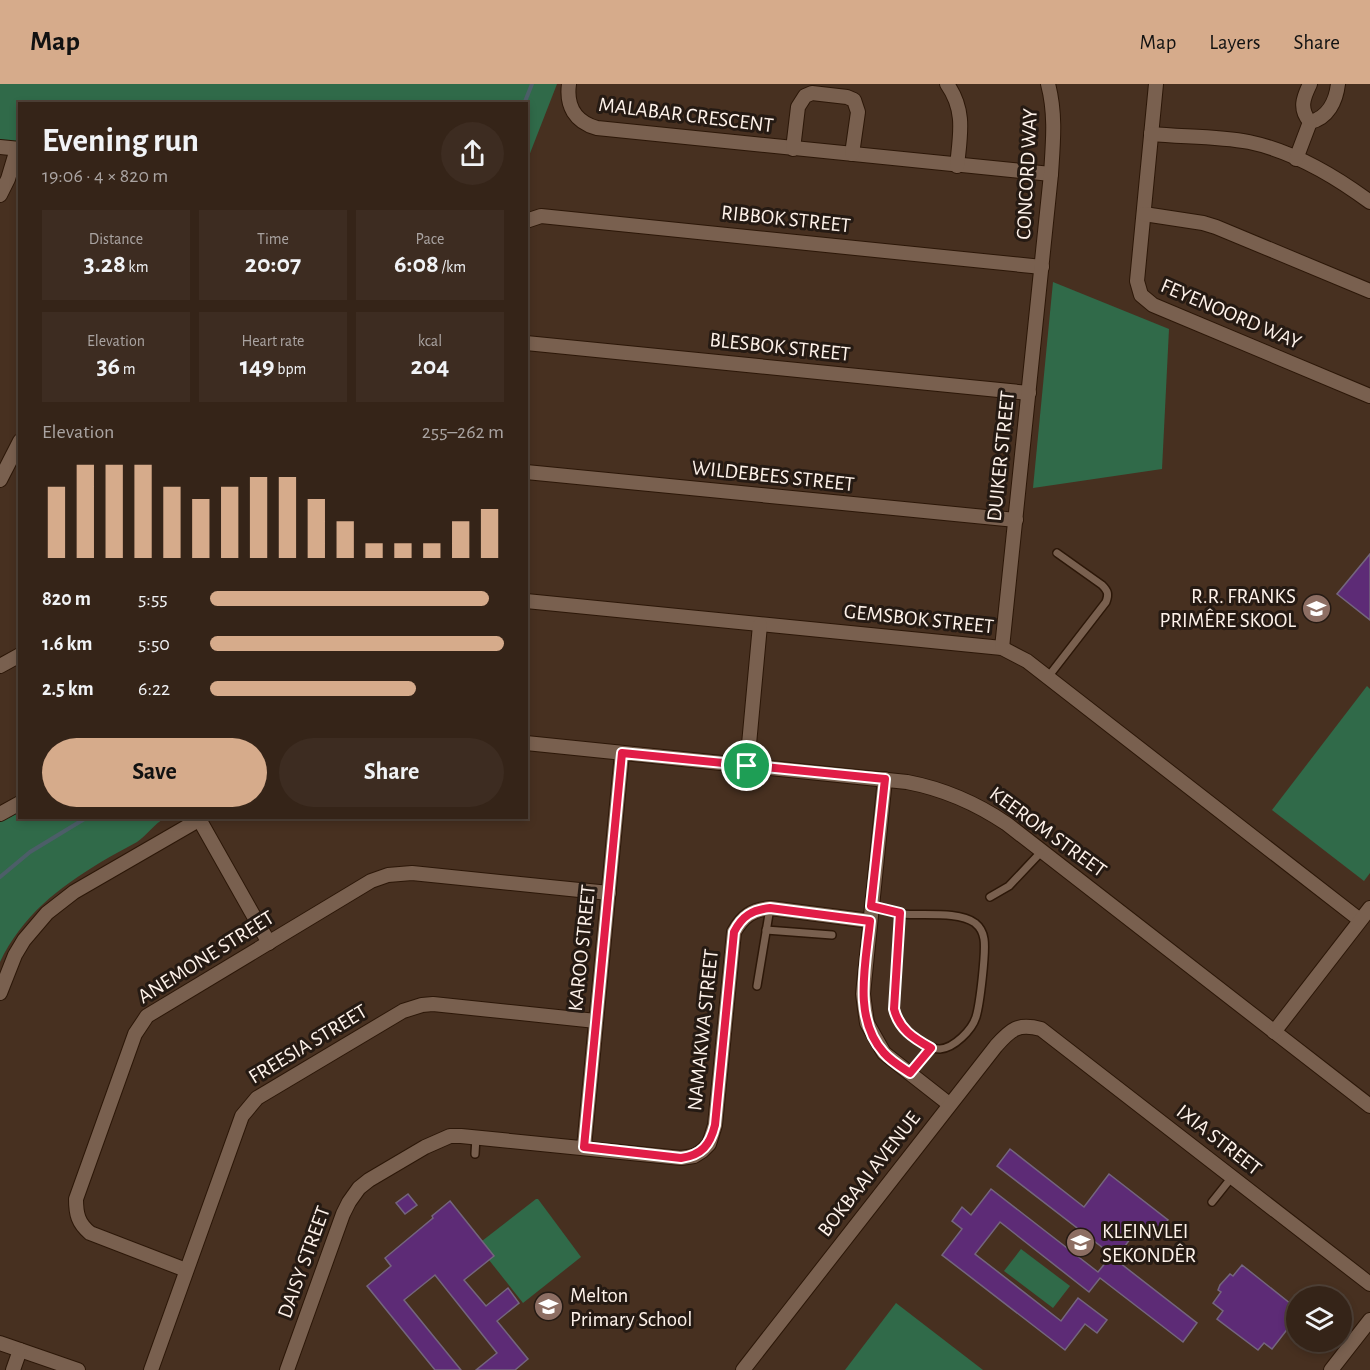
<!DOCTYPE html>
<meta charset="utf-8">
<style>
body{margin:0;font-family:"Alegreya Sans",sans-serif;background:#3d2c21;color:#f1f3f6;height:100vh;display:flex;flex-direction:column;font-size:22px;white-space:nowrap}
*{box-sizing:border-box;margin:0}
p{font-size:20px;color:#aaa4a2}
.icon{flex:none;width:33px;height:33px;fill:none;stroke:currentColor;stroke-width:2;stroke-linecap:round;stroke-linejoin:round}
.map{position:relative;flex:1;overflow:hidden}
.panel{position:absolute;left:18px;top:18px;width:510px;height:717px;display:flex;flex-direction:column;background:#352418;border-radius:0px;box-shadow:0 3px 9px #0003,0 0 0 2px #4f4137}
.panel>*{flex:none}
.fabs{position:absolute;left:1286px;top:1202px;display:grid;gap:12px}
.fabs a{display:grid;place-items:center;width:66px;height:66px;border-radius:50%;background:#352418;box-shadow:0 3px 9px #0003,0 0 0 2px #4f4137;font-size:30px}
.pin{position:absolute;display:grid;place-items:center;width:51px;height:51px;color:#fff;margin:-26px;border:3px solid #fff;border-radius:50%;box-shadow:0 2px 6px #0007}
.round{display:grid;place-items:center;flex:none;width:63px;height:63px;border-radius:32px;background:#3d2c21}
.overview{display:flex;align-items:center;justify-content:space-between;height:102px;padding:0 24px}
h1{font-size:33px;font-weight:700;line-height:45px}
.metrics{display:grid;grid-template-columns:repeat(3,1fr);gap:9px;height:102px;padding:6px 24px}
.metrics div{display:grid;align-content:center;border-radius:0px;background:#3d2c21;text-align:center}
.metrics b{font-size:26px;font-weight:700}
.metrics small{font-size:16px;font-weight:400}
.metrics p{font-size:16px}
.chart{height:168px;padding:12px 24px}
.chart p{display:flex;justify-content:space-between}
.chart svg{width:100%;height:108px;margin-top:6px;stroke:#d6ab8b;stroke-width:6}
.cta{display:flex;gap:12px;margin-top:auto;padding:12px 24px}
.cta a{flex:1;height:69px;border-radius:36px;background:#d6ab8b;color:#111;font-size:24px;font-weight:700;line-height:69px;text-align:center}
.cta a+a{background:#3d2c21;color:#f1f3f6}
ul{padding:0 24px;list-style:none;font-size:20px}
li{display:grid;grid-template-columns:96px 72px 1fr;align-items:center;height:45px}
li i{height:15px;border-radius:8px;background:#d6ab8b}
header{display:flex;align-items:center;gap:36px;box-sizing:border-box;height:84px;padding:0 30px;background:#d6ab8b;color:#111}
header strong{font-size:28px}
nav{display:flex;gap:33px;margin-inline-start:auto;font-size:21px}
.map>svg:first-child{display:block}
.green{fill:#306a49}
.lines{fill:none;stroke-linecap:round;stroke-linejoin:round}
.stream{stroke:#4c5e68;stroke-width:4}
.building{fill:#5d2b76;stroke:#74657e;stroke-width:1.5}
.lane-casing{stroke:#2c1708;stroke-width:10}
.street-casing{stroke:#2c1708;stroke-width:16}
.lane{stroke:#79604f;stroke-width:7}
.street{stroke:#79604f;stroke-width:14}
.route-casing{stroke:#fff;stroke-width:12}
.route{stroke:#e11d48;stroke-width:8}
.labels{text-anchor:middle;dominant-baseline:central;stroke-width:6;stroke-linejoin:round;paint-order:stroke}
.street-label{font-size:21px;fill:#fef2ea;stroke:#251a13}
.poi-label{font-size:21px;fill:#fef2ea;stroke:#251a13;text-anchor:start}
</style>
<header>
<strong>Map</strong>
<nav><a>Map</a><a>Layers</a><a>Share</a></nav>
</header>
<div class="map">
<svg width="1370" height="1286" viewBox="0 0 1370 1286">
<rect width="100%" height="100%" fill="#473020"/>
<g class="green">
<polygon points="0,0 557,0 527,77 526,20 20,20 19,60 0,58"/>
<polygon points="1053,198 1169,245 1162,385 1033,404"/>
<polygon points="1367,602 1370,605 1370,789 1364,797 1272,726"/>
<path d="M19 726 20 734H165C154 740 147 751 137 758 125 765 112 771 101 778 58 804 22 832 0 878V737Z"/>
<polygon points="536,1115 538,1115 581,1173 523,1219 489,1176 482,1157"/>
<polygon points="1021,1165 1070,1202 1053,1224 1004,1187"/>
<polygon points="896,1219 983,1286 845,1286"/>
</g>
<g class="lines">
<g class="stream">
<polyline points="524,20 532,0"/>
<polyline points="0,793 30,768 86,734"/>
</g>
</g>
<g class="building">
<polygon points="1370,470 1370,536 1337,510"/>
<polygon points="1010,1065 1084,1123 1109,1090 1168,1136 1154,1155 1139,1143 1116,1174 997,1082"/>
<polygon points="991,1105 1098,1188 1111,1172 1197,1239 1183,1258 1100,1194 1089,1208 1000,1138 975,1170 1061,1237 1078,1214 1107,1236 1097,1249 1085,1240 1065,1266 942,1171 962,1145 952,1137 962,1123 971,1131"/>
<polygon points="408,1110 417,1121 405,1130 396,1119"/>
<polygon points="450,1117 494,1172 464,1196 486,1222 508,1204 519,1219 497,1237 528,1275 515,1286 476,1286 497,1269 435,1191 404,1216 461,1286 435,1286 367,1202 391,1182 385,1174 433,1134 432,1132"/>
<polygon points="1242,1181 1296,1224 1296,1234 1272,1265 1264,1259 1258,1266 1217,1235 1223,1227 1213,1219 1221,1208 1218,1206 1220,1201 1230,1190 1233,1192"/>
</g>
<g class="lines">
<defs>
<g id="lane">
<path d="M1048 593 1106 518C1109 510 1108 507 1102 501L1057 469"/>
<polyline points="990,813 1009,802 1042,767"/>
<path d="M871 822C881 825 892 828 902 830 923 832 958 827 975 839 980 843 983 848 984 855 986 868 980 920 976 933 972 946 954 964 940 965 933 965 928 962 922 959 908 950 898 941 894 925L900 829"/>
<polyline points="766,846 832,851"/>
<polyline points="757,902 770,824"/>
<polyline points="910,989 931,964"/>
<polyline points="475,1070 476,1053"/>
<polyline points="1212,1118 1232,1093"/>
</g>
<g id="street">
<path d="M569 0C566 22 575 38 597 44L1051 90"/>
<path d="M947 0C966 27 960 51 957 82"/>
<polyline points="1156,0 1137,197 1141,211 1153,221 1370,312"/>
<path d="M1310 38C1328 34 1336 17 1338 0"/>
<path d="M1151 50C1183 53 1218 52 1249 58 1292 67 1335 92 1370 118"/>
<polyline points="0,63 20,65"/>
<polyline points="793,65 798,23 805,12 812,9 847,13 854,16 858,28 852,70"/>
<path d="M1296 75 1310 38C1299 25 1303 14 1310 0"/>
<polyline points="0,111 8,95 17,65"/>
<polyline points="1144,130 1203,139 1216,143 1370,207"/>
<polyline points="526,137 541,132 1042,183"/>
<polyline points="526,259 1029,309"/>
<polyline points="526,388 1016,436"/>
<polyline points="0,396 20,357"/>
<polyline points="526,517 1002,564 1027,577 1360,836"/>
<path d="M1002 564 1051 90C1053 59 1056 30 1048 0"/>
<polyline points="0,582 20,571"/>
<path d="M526 659 907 698C944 705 976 719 1007 740L1370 1022"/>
<polyline points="747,682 760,541"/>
<polyline points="885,695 863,910 867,939 884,969 949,1020"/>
<polyline points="0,730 20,719"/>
<polyline points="199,735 269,859"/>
<polyline points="0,909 15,871 24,856 47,829 74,808 202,734"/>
<polyline points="1274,948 1370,824"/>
<polyline points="584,1063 622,669"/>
<path d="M186 1186 90 1149C78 1139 76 1130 76 1115L135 950 147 932 371 797 388 791 412 789 609 809"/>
<polyline points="0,1259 78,1286"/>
<polyline points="13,1286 20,1266"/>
<polyline points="151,1286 242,1032 257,1014 403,927 422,921 433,920 596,937"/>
<path d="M287 1286 343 1130 349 1118 359 1104 369 1096 425 1063 450 1052H461L681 1074 694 1072 702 1067 709 1060 715 1041 734 848C743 832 752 826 770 824L870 837"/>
<path d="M743 1286 996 962C1011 945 1018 939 1041 945L1370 1200"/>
<polyline points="1331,1286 1370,1236"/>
</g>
</defs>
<use href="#lane" class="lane-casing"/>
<use href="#street" class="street-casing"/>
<use href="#lane" class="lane"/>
<use href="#street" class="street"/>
</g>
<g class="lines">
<defs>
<path id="route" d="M622 669 885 695 871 822 900 829 894 925C899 945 913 954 931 964L910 989C901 983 891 977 884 969 852 934 866 879 870 837L770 824C752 826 742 832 734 848L715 1041C710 1061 702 1071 681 1074L584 1063Z"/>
</defs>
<use href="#route" class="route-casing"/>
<use href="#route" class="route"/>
</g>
<defs>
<symbol id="school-disc" viewBox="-11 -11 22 22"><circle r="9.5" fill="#8d6e63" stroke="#251a13"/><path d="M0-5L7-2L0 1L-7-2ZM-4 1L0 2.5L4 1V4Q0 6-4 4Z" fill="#fff"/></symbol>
</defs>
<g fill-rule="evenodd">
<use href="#school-disc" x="1300" y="508" width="33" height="33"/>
<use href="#school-disc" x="1064" y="1142" width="33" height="33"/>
<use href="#school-disc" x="532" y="1206" width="33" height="33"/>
</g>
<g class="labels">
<g class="street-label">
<text transform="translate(686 31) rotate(7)">MALABAR CRESCENT</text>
<text transform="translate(1027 90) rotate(-87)">CONCORD WAY</text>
<text transform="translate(786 135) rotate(6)">RIBBOK STREET</text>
<text transform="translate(1231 230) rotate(23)">FEYENOORD WAY</text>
<text transform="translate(780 263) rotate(6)">BLESBOK STREET</text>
<text transform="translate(1001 372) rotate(-84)">DUIKER STREET</text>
<text transform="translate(773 392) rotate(6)">WILDEBEES STREET</text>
<text transform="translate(919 535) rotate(6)">GEMSBOK STREET</text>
<text transform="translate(1048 748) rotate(36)">KEEROM STREET</text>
<text transform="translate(582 864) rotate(-84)">KAROO STREET</text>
<text transform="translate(206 873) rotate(-32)">ANEMONE STREET</text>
<text transform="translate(703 946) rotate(-84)">NAMAKWA STREET</text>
<text transform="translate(308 960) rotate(-31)">FREESIA STREET</text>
<text transform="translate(1219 1056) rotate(38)">IXIA STREET</text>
<text transform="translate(869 1090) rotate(-52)">BOKBAAI AVENUE</text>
<text transform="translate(304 1178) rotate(-70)">DAISY STREET</text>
</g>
<g class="poi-label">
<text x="1296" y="512" text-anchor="end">R.R. FRANKS<tspan x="1296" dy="24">PRIMÊRE SKOOL</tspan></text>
<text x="1102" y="1147">KLEINVLEI<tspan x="1102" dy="24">SEKONDÊR</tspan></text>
<text x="570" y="1211">Melton<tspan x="570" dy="24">Primary School</tspan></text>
</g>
</g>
</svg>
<div class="fabs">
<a><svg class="icon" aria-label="layers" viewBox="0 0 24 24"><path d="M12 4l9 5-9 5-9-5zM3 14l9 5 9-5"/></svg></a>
</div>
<div class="pin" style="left:747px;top:682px;background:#1e9e55"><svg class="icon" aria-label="arrive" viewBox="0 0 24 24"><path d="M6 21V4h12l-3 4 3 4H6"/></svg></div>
<section class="panel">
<div class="overview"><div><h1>Evening run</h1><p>19:06 · 4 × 820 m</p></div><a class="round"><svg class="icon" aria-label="share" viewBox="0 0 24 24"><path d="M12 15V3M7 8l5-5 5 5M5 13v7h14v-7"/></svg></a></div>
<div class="metrics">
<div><p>Distance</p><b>3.28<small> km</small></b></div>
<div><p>Time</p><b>20:07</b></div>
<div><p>Pace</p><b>6:08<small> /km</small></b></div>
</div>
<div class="metrics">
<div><p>Elevation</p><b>36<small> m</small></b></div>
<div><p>Heart rate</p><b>149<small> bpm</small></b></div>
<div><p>kcal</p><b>204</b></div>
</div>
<div class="chart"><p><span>Elevation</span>255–262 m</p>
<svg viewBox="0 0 160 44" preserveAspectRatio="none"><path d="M5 44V15M15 44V6M25 44V6M35 44V6M45 44V15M55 44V20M65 44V15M75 44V11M85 44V11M95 44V20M105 44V29M115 44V38M125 44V38M135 44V38M145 44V29M155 44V24"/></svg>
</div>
<ul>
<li><b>820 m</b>5:55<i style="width:95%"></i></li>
<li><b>1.6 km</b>5:50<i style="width:100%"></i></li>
<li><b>2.5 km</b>6:22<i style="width:70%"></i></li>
</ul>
<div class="cta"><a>Save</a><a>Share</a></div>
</section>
</div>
